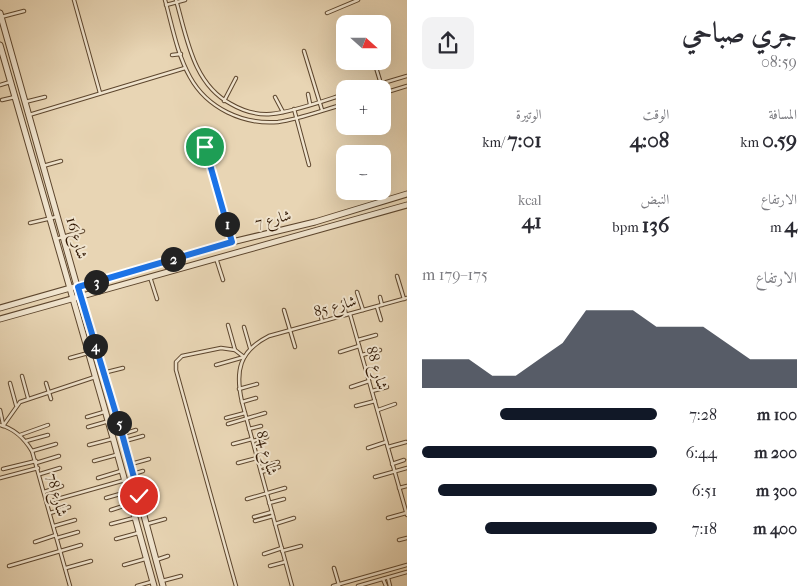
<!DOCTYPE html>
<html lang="ar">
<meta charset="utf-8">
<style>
body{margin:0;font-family:"IM FELL French Canon",Amiri,serif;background:#f2f2f3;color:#2b2b33;direction:rtl;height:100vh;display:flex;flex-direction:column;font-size:19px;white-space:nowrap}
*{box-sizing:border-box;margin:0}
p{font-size:16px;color:#7c7c81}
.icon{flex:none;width:28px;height:28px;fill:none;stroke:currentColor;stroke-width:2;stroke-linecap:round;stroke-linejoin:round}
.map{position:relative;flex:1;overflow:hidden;direction:ltr}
.drawer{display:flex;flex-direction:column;background:#fff;width:405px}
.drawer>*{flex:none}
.needle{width:32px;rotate:111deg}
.buttons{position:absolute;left:336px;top:15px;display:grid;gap:10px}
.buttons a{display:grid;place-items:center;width:55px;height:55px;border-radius:10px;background:#fff;box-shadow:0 5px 20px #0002;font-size:25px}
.pin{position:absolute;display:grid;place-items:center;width:42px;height:42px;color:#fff;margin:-21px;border:2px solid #fff;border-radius:50%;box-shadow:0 1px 5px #0007}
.km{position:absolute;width:25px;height:25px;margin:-12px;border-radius:50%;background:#222;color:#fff;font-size:14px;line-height:25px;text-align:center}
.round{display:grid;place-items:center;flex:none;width:52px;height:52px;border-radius:10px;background:#f2f2f3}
.overview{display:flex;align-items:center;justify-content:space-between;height:85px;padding:0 15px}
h1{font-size:28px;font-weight:700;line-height:38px}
.stats{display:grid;grid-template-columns:repeat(3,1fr);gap:8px;height:85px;padding:5px 15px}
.stats div{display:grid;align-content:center}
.stats b{font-size:21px;font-weight:700}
.stats small{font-size:14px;font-weight:400}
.stats p{font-size:14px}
.chart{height:140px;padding:10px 15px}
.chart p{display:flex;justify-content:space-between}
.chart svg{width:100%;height:90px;margin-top:5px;fill:#111827;opacity:.7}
ul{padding:0 15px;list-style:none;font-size:16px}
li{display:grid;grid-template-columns:80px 60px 1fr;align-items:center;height:38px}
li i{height:12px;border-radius:6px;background:#111827}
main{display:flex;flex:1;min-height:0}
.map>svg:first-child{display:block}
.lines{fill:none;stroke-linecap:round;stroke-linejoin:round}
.service-casing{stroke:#5d462e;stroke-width:4.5}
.minor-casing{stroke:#5d462e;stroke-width:7}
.service{stroke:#f0e4ce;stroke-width:2.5}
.minor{stroke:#f0e4ce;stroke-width:5}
.route-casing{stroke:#fff;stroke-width:10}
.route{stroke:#1a73e8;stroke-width:6}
.labels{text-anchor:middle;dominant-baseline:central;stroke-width:4;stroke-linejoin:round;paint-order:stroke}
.street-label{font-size:15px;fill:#2f1602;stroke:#f0e4ce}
</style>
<main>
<section class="drawer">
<div class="overview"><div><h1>جري صباحي</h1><p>08:59</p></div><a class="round"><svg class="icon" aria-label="share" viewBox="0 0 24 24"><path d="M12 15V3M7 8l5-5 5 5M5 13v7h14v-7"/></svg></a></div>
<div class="stats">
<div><p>المسافة</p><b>0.59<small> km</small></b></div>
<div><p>الوقت</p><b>4:08</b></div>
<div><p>الوتيرة</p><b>7:01<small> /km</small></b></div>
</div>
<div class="stats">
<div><p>الارتفاع</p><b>4<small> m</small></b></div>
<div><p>النبض</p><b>136<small> bpm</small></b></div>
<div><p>kcal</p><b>41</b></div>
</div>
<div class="chart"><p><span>الارتفاع</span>175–179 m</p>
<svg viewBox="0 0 160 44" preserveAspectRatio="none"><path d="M0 44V30L10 30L20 30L30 38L40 38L50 30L60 22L70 6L80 6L90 6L100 14L110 14L120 14L130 22L140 30L150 30L160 30V44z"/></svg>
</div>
<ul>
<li><b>100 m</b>7:28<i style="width:67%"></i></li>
<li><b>200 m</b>6:44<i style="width:100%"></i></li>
<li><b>300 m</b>6:51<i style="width:93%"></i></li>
<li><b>400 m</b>7:18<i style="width:73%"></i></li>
</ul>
</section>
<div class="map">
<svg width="407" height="586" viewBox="0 0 407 586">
<rect width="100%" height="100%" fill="#e8d5b4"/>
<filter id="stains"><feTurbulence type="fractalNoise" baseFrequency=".004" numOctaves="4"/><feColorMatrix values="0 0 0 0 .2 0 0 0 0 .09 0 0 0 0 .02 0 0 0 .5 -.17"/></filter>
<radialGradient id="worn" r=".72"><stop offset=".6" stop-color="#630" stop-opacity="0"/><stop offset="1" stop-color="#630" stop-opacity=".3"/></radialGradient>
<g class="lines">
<defs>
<g id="service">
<polyline points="74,0 100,93"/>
<path d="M165 0C172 25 177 54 190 77 207 108 243 125 278 122 300 119 323 110 345 104"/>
<path d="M176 0C187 38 193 84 231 104 243 111 257 115 271 114 293 112 323 101 345 94"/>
<polyline points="166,5 185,0"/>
<polyline points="327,13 358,0"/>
<polyline points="1,17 24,11"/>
<polyline points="304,51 322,110"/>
<polyline points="172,55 181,54"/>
<polyline points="374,61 385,97"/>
<polyline points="353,83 355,89"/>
<polyline points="0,85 10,82"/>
<polyline points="343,86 345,94"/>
<polyline points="363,89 407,76"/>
<polyline points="384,93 407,86"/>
<polyline points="308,94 310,104"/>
<polyline points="342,95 344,104"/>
<polyline points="275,97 283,112"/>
<polyline points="2,100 15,97"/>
<polyline points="224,101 236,78"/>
<polyline points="25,102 45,97"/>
<polyline points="294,109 309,165"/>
<polyline points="29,115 185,68"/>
<polyline points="205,147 232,242"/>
<polyline points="43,166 61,161"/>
<polyline points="30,223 56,217"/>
<polyline points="56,239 83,231"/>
<polyline points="216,258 223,280"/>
<polyline points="397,276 404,299"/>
<polyline points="150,277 157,299"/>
<polyline points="357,292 363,310"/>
<polyline points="380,297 382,305"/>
<polyline points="343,302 346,315"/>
<polyline points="377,307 381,320"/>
<polyline points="319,309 322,321"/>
<polyline points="284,310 295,347"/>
<polyline points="350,314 407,515"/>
<polyline points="228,325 235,350"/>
<polyline points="244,327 250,348"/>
<polyline points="358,340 376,335"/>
<polyline points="340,352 359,346"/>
<polyline points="362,355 380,350"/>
<polyline points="70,358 88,353"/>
<polyline points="216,365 244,357"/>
<polyline points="103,373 123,368"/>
<polyline points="22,376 28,398"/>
<polyline points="10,383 16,405"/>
<polyline points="46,383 51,399"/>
<polyline points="351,387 369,381"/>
<polyline points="239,389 257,384"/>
<polyline points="372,391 387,387"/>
<polyline points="242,402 256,398"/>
<polyline points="356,406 375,401"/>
<polyline points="0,410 3,424"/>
<polyline points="378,410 395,404"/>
<polyline points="87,417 104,412"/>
<polyline points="226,418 245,413"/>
<polyline points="228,424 265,413"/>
<path d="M0 425C15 429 24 438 32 451L70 586"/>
<polyline points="3,426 20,402 95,377"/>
<polyline points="88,427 116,419"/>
<polyline points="249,429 261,426"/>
<polyline points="123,434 136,430"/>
<polyline points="20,435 48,425"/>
<polyline points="26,441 48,435"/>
<polyline points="125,441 143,436"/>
<polyline points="253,441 267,437"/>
<polyline points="233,444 252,439"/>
<polyline points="89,445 112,439"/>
<polyline points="388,447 406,442"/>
<polyline points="368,448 386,442"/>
<polyline points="32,451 56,444"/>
<polyline points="94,461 116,455"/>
<polyline points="36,463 59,456"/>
<polyline points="238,463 257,458"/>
<polyline points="131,464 149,459"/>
<polyline points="392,464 404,460"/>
<polyline points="260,467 278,462"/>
<polyline points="3,469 36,461"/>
<polyline points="261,472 279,467"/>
<polyline points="40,474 60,468"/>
<polyline points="133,474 143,471"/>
<polyline points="375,477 407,468"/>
<polyline points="0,478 38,468"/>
<polyline points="98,478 121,471"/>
<polyline points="399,488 407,486"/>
<polyline points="44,492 62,486"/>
<polyline points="140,496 157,491"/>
<polyline points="106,498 127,492"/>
<polyline points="247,499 285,488"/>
<polyline points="47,502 125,480"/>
<polyline points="269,503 284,499"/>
<polyline points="111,510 139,501"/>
<polyline points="50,513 69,507"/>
<polyline points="254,517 272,512"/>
<polyline points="388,518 406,513"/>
<polyline points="255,521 273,516"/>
<polyline points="111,524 134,518"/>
<polyline points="147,524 165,519"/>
<polyline points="275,524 294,518"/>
<polyline points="54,526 75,520"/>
<polyline points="57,538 78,532"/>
<polyline points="116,539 138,533"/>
<polyline points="399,540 407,538"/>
<polyline points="35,542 56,535"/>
<polyline points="282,551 301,546"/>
<polyline points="264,554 282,548"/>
<polyline points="156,560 168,556"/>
<polyline points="124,565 145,559"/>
<polyline points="9,566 81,545"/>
<polyline points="270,566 285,562"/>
<polyline points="66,568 91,561"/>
<polyline points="334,568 339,585"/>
<polyline points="388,578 390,586"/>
<polyline points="383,579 386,586"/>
<polyline points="162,581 181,576"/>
<polyline points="137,586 151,582"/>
<polyline points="236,586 176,370 176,362 182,356 221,348 235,350 244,357"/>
<path d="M292 586 242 402C235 371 239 351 269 336L407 298"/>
<polyline points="333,586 407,565"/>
<polyline points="358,586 407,572"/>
</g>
<g id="minor">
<polyline points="0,13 80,297 122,434 163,586"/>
<polyline points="0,45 113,438 154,586"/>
<polyline points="0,308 232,242 315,222 407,194"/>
<polyline points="0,319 407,205"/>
</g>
</defs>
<use href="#service" class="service-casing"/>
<use href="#minor" class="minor-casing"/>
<use href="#service" class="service"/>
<use href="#minor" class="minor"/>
</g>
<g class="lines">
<defs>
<polyline id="route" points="139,496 122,434 78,287 232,242 205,147"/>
</defs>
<use href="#route" class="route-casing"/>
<use href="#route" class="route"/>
</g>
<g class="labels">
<g class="street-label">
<text transform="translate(273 219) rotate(-14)">شارع 7</text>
<text transform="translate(77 238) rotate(74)">شارع 16</text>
<text transform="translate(335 306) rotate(-16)">شارع 85</text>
<text transform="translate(377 368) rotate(74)">شارع 88</text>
<text transform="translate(267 453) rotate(75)">شارع 84</text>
<text transform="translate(57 495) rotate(75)">شارع 78</text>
</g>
</g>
<rect width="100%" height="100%" filter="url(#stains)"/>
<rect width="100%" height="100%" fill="url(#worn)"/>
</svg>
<div class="buttons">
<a><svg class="needle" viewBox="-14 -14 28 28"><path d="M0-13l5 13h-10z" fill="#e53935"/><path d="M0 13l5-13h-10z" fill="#7c7c81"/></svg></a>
<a>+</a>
<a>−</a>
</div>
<div class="pin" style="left:205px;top:147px;background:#1e9e55"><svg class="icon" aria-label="arrive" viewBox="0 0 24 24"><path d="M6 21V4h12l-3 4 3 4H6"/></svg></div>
<div class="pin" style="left:139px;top:496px;background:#d93025"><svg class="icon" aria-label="check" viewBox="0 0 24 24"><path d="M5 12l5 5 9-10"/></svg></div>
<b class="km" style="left:227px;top:224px">1</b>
<b class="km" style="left:173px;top:259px">2</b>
<b class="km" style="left:96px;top:282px">3</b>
<b class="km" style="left:95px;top:346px">4</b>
<b class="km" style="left:119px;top:423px">5</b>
</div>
</main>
